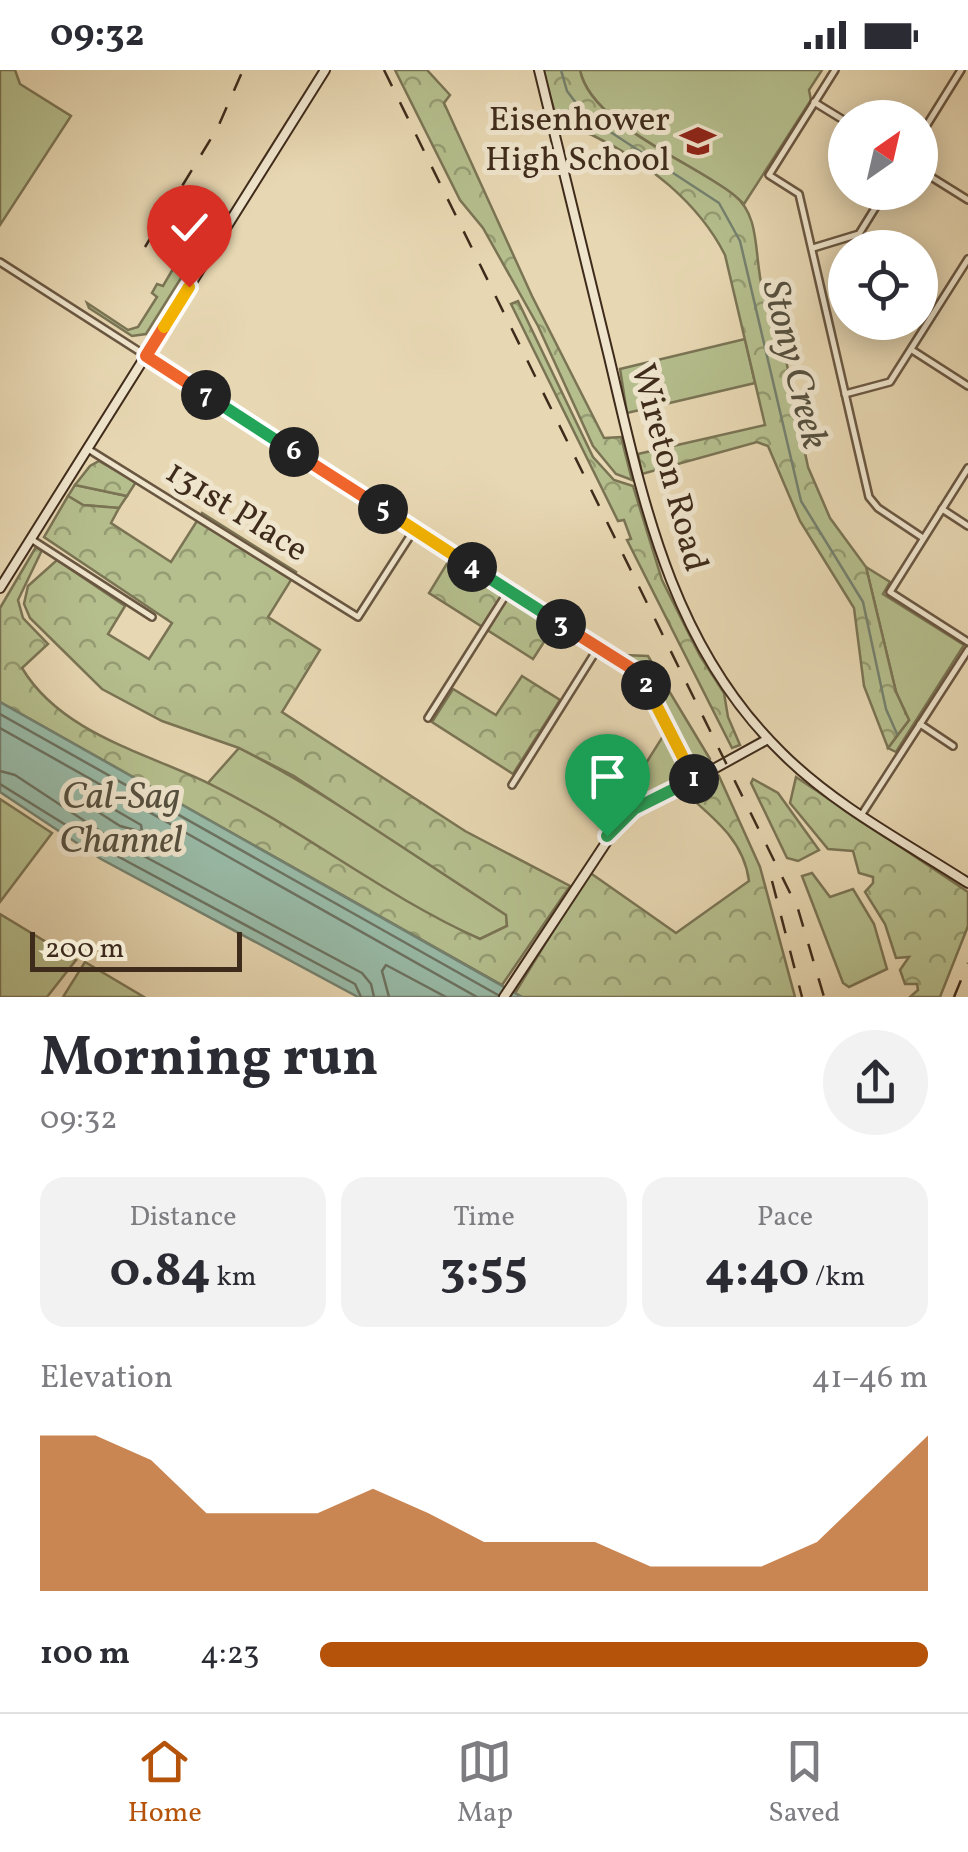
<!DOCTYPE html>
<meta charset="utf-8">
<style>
body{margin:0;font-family:Vollkorn,serif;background:#f2f2f3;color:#2b2b33;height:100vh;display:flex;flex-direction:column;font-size:38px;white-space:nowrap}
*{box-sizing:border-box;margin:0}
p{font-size:32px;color:#7c7c81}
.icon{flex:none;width:55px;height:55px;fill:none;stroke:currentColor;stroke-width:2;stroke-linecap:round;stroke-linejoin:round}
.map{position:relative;height:927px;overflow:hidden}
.side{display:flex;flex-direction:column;background:#fff;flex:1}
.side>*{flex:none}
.needle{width:65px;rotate:34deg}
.buttons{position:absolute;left:828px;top:30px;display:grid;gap:20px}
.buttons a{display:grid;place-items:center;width:110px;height:110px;border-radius:50%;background:#fff;box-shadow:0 5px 25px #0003;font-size:50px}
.scale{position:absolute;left:30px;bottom:25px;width:212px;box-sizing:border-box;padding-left:10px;border:5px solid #3f2b1b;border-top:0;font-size:28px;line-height:35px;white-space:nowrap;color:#3f2b1b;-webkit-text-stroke:8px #efe5cd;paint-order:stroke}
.pin{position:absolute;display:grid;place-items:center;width:85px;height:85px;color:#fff;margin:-102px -42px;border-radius:50% 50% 50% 0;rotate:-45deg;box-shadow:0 0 10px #0007}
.pin .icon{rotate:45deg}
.km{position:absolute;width:50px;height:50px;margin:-25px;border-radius:50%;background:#222;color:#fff;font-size:28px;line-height:50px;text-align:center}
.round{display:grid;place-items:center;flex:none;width:105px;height:105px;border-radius:52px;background:#f2f2f3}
.summary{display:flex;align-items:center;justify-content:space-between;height:170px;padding:0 40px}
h1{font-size:55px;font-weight:700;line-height:75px}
.metrics{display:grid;grid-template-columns:repeat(3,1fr);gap:15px;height:170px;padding:10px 40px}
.metrics div{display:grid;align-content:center;border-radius:25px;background:#f2f2f3;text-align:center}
.metrics b{font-size:50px;font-weight:700}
.metrics small{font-size:28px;font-weight:400}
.metrics p{font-size:28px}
.chart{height:280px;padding:20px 40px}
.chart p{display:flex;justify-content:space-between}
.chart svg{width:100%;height:180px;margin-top:10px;fill:#b45309;opacity:.7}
ul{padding:0 40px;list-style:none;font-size:32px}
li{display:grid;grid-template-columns:160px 120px 1fr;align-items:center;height:75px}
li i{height:25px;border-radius:12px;background:#b45309}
.status{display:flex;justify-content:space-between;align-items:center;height:70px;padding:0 50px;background:#fff;direction:ltr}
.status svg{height:28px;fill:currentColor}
.menu{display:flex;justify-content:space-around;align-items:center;height:140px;border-top:2px solid #e1e1e2;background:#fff;font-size:28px;color:#7c7c81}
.menu a{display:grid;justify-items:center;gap:5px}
.menu .active{color:#b45309}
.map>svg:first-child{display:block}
.green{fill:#b5be8d;stroke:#7a7454;stroke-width:2.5}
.forest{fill:url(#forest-crowns);stroke:#7a7454;stroke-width:2.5}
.water{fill:#98baa7;stroke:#74816f;stroke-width:2.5}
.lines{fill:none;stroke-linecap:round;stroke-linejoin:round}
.shore{stroke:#6c7261;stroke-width:2.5}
.stream{stroke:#74816f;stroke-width:2.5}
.street-casing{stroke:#695641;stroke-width:10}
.secondary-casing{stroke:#3f2b1b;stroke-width:12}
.street{stroke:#efe5cd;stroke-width:5}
.secondary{stroke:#efe5cd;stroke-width:8}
.rail{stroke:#3f2b1b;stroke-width:2.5;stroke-dasharray:18 18;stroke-linecap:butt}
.split-1-casing{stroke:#fff;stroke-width:20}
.split-2-casing{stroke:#fff;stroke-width:20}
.split-3-casing{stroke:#fff;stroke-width:20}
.split-4-casing{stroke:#fff;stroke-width:20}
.split-5-casing{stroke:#fff;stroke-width:20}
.split-6-casing{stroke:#fff;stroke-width:20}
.split-7-casing{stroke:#fff;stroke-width:20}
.split-8-casing{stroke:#fff;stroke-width:20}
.split-9-casing{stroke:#fff;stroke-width:20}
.split-1{stroke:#22a559;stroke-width:12}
.split-2{stroke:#f5b400;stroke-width:12}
.split-3{stroke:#f0652b;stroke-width:12}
.split-4{stroke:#22a559;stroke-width:12}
.split-5{stroke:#f5b400;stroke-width:12}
.split-6{stroke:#f0652b;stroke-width:12}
.split-7{stroke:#22a559;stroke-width:12}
.split-8{stroke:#f0652b;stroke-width:12}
.split-9{stroke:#f5b400;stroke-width:12}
.labels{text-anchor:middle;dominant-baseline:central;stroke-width:10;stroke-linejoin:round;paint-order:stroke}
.poi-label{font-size:35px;fill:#3f2b1b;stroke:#efe5cd;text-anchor:end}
.street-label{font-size:35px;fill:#3f2b1b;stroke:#efe5cd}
.water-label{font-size:38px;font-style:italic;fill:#554f3e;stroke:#efe5cd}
</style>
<div class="status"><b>09:32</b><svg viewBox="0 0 49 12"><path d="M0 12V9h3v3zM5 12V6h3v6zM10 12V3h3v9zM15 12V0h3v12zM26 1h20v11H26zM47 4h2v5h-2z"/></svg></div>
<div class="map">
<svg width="968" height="927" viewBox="0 0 968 927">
<defs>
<pattern id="forest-crowns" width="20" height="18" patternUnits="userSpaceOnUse" patternTransform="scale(2.5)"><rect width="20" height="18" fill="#b5be8d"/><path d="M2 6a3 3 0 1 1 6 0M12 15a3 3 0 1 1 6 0" fill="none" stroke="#959b72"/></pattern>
</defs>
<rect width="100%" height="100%" fill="#e7d7b2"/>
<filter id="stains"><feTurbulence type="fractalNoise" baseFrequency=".002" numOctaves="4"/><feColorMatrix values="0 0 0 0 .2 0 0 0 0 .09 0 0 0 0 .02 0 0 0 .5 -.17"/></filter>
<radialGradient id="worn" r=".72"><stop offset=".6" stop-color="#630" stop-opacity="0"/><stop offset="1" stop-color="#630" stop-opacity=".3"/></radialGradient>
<g class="green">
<polygon points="0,0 15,0 20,14 71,46 0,155"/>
<path d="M580 0H822L809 20 811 30 744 134C704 95 592 58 580 0Z"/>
<polygon points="210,136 221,144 146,264 132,266 89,238 87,233 128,260 138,257 157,227 152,223 157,214 163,216"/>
<polygon points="745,269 755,313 627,343 620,299"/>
<polygon points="75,415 127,426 119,438 83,435 68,426"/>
<polygon points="866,497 890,512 883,524 964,575 896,682 888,678 909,650 896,622"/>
<polygon points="623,585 648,586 710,689 708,695 694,696 651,614"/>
<polygon points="665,663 679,692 677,707 630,734 602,763"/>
<path d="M239 678C333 726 418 789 507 845V856L480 869 417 841 208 713Z"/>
<polygon points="0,729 52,763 0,832"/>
<polygon points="812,803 830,827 853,819 874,854 887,899 849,917 843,913 802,806"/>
<polygon points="0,844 76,890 47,927 0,927"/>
<polygon points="85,892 144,927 63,927"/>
</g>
<g class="forest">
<polygon points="395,0 427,0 450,25 444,33 532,226 604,368 621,367 632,410 616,404 593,376 538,256 483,158 460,130"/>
<path d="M543 0H580C590 54 694 93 734 125 770 153 745 212 779 256L808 397 830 448 866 497 896 622 909 650 888 678 864 616 854 538 800 451 768 376 757 372 642 404 638 384 765 355 725 185C699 133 646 91 594 66 582 60 569 63 558 54Z"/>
<polygon points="518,231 593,387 614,410 633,416 662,510 700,586 724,623 728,647 740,675 732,678 627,470 631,469 624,450 618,451 511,234"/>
<polygon points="99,391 136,412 127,426 75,415 90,396"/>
<path d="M68 426 83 435 119 438 111 453 171 492 202 443 296 502 268 547 320 580 282 642 465 761 570 816 502 915 0 632V538L36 477 42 480 18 530 23 548 48 574 22 598C61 663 144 682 208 713 302 759 384 826 480 869L507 856 506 845 294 706 239 678 162 651 102 619 30 548 24 534 28 516 57 490 125 536 108 564 149 589 172 553 44 467Z"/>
<polygon points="451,487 555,555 533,589 429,523"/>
<polygon points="522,606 560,630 513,704 432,652 453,619 496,645"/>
<path d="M719 706 760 797 795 927H522L515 923 589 802 676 863 749 811C744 771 714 748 684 722Z"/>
<polygon points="796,707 968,822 968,856 940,927 910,927 918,920 917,914 905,914 900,900 909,887 896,888 885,854 865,822 873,813 873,807 859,803 853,781 828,779 790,733"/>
<polygon points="753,709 778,723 819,780 798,791 787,788 751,713"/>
</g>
<polygon class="water" points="0,632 522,927 358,927 101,789 0,722"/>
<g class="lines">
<g class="shore">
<polyline points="0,644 498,925"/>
<polyline points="0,658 477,927"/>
<polyline points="0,701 15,705 112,769 362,903 371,914 374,927"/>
<polyline points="0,714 106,780 355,914 361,927"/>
<polygon points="98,730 141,755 142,762 120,756 92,738 91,731"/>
<polyline points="389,927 382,901 386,895 446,927"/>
</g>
<polyline class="stream" points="561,0 567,21 586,46 719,133 740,171 801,431 863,532 886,639 897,664"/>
<defs>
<g id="street">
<polyline points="835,0 769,105 799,124 869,427 878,438 923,468"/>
<polyline points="814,32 845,51"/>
<polyline points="920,66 961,0"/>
<polyline points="920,100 968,130"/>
<polyline points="813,178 859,164 885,122"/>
<polyline points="0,192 634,599 647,615 694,708"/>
<polyline points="912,280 968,316"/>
<polyline points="845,324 890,312 968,189"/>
<polyline points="88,379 358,547 414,460"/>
<polyline points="968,398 890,522 968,572"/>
<polyline points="942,439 968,456"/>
<polyline points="31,469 152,547"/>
<polyline points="428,648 509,520"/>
<polyline points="920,654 953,676"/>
<polyline points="512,715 598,578"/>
<polyline points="862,744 968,580"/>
</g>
<g id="secondary">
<path d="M539 0C562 96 586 191 609 287 643 431 671 575 782 683 835 736 906 773 968 813"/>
<polyline points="0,518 325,0"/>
<polyline points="504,927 621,750 768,669"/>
</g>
</defs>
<use href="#street" class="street-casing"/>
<use href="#secondary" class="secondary-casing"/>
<use href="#street" class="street"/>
<use href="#secondary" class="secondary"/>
<g class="rail">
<polyline points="384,0 798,839 824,927"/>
<polyline points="145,177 218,57 243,0"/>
<polyline points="772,811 802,927"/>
<polyline points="954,927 968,893"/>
</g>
</g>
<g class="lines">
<defs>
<polyline id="split-1" points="607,766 634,739 694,709"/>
<polyline id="split-2" points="646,615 694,709"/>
<polyline id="split-3" points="561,554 634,600 646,615"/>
<polyline id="split-4" points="472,497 561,554"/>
<polyline id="split-5" points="383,439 472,497"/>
<polyline id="split-6" points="294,382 383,439"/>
<polyline id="split-7" points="206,325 294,382"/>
<polyline id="split-8" points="164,257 146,286 206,325"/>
<polyline id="split-9" points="164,257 189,217"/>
</defs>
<use href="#split-1" class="split-1-casing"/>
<use href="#split-2" class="split-2-casing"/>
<use href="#split-3" class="split-3-casing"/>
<use href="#split-4" class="split-4-casing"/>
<use href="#split-5" class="split-5-casing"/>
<use href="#split-6" class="split-6-casing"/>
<use href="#split-7" class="split-7-casing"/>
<use href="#split-8" class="split-8-casing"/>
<use href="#split-9" class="split-9-casing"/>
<use href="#split-1" class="split-1"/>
<use href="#split-2" class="split-2"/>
<use href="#split-3" class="split-3"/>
<use href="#split-4" class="split-4"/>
<use href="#split-5" class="split-5"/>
<use href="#split-6" class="split-6"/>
<use href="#split-7" class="split-7"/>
<use href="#split-8" class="split-8"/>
<use href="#split-9" class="split-9"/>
</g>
<defs>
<symbol id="school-bare" viewBox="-9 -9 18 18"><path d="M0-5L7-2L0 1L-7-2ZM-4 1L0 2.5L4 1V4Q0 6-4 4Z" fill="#8f2418" stroke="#efe5cd" stroke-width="2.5" paint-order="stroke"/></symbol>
</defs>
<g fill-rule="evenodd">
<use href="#school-bare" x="673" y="46" width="50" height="50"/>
</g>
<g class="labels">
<g class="poi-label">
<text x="670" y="51">Eisenhower<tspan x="670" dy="40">High School</tspan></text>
</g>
<g class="street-label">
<text transform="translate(668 398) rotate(75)">Wireton Road</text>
<text transform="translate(236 442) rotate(32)">131st Place</text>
</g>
<g class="water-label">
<text transform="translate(793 295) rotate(76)">Stony Creek</text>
<text x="121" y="728">Cal-Sag<tspan x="121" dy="44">Channel</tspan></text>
</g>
</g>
<rect width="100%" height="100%" filter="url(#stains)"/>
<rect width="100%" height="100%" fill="url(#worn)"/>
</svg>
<div class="buttons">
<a><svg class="needle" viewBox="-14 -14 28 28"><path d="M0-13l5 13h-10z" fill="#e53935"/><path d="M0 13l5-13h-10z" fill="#7c7c81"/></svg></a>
<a><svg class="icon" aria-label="locate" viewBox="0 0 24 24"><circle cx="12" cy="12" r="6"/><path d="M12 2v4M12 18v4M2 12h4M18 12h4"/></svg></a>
</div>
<div class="scale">200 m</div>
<div class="pin" style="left:607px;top:766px;background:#1e9e55"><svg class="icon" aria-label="arrive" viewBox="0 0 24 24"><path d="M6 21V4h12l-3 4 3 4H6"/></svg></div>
<div class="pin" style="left:189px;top:217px;background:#d93025"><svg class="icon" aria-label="check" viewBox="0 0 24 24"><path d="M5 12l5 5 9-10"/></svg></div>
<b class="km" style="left:694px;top:709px">1</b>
<b class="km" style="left:646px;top:615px">2</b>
<b class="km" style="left:561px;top:554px">3</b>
<b class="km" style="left:472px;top:497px">4</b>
<b class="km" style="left:383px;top:439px">5</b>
<b class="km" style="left:294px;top:382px">6</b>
<b class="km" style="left:206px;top:325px">7</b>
</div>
<section class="side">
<div class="summary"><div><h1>Morning run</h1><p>09:32</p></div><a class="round"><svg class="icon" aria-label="share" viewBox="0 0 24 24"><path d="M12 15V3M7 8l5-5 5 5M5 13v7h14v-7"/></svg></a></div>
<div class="metrics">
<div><p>Distance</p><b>0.84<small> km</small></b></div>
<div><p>Time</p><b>3:55</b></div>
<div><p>Pace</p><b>4:40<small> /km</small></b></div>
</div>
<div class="chart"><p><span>Elevation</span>41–46 m</p>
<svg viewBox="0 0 160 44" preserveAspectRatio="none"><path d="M0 44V6L10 6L20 12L30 25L40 25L50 25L60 19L70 25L80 32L90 32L100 32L110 38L120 38L130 38L140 32L150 19L160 6V44z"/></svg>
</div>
<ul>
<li><b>100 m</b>4:23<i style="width:100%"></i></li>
</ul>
</section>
<nav class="menu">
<a class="active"><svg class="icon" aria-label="home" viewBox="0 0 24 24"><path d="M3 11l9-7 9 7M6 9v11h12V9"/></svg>Home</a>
<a><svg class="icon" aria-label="map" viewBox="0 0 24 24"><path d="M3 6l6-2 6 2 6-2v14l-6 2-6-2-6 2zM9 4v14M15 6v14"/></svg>Map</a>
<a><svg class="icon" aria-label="saved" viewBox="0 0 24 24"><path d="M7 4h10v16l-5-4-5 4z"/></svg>Saved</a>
</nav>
